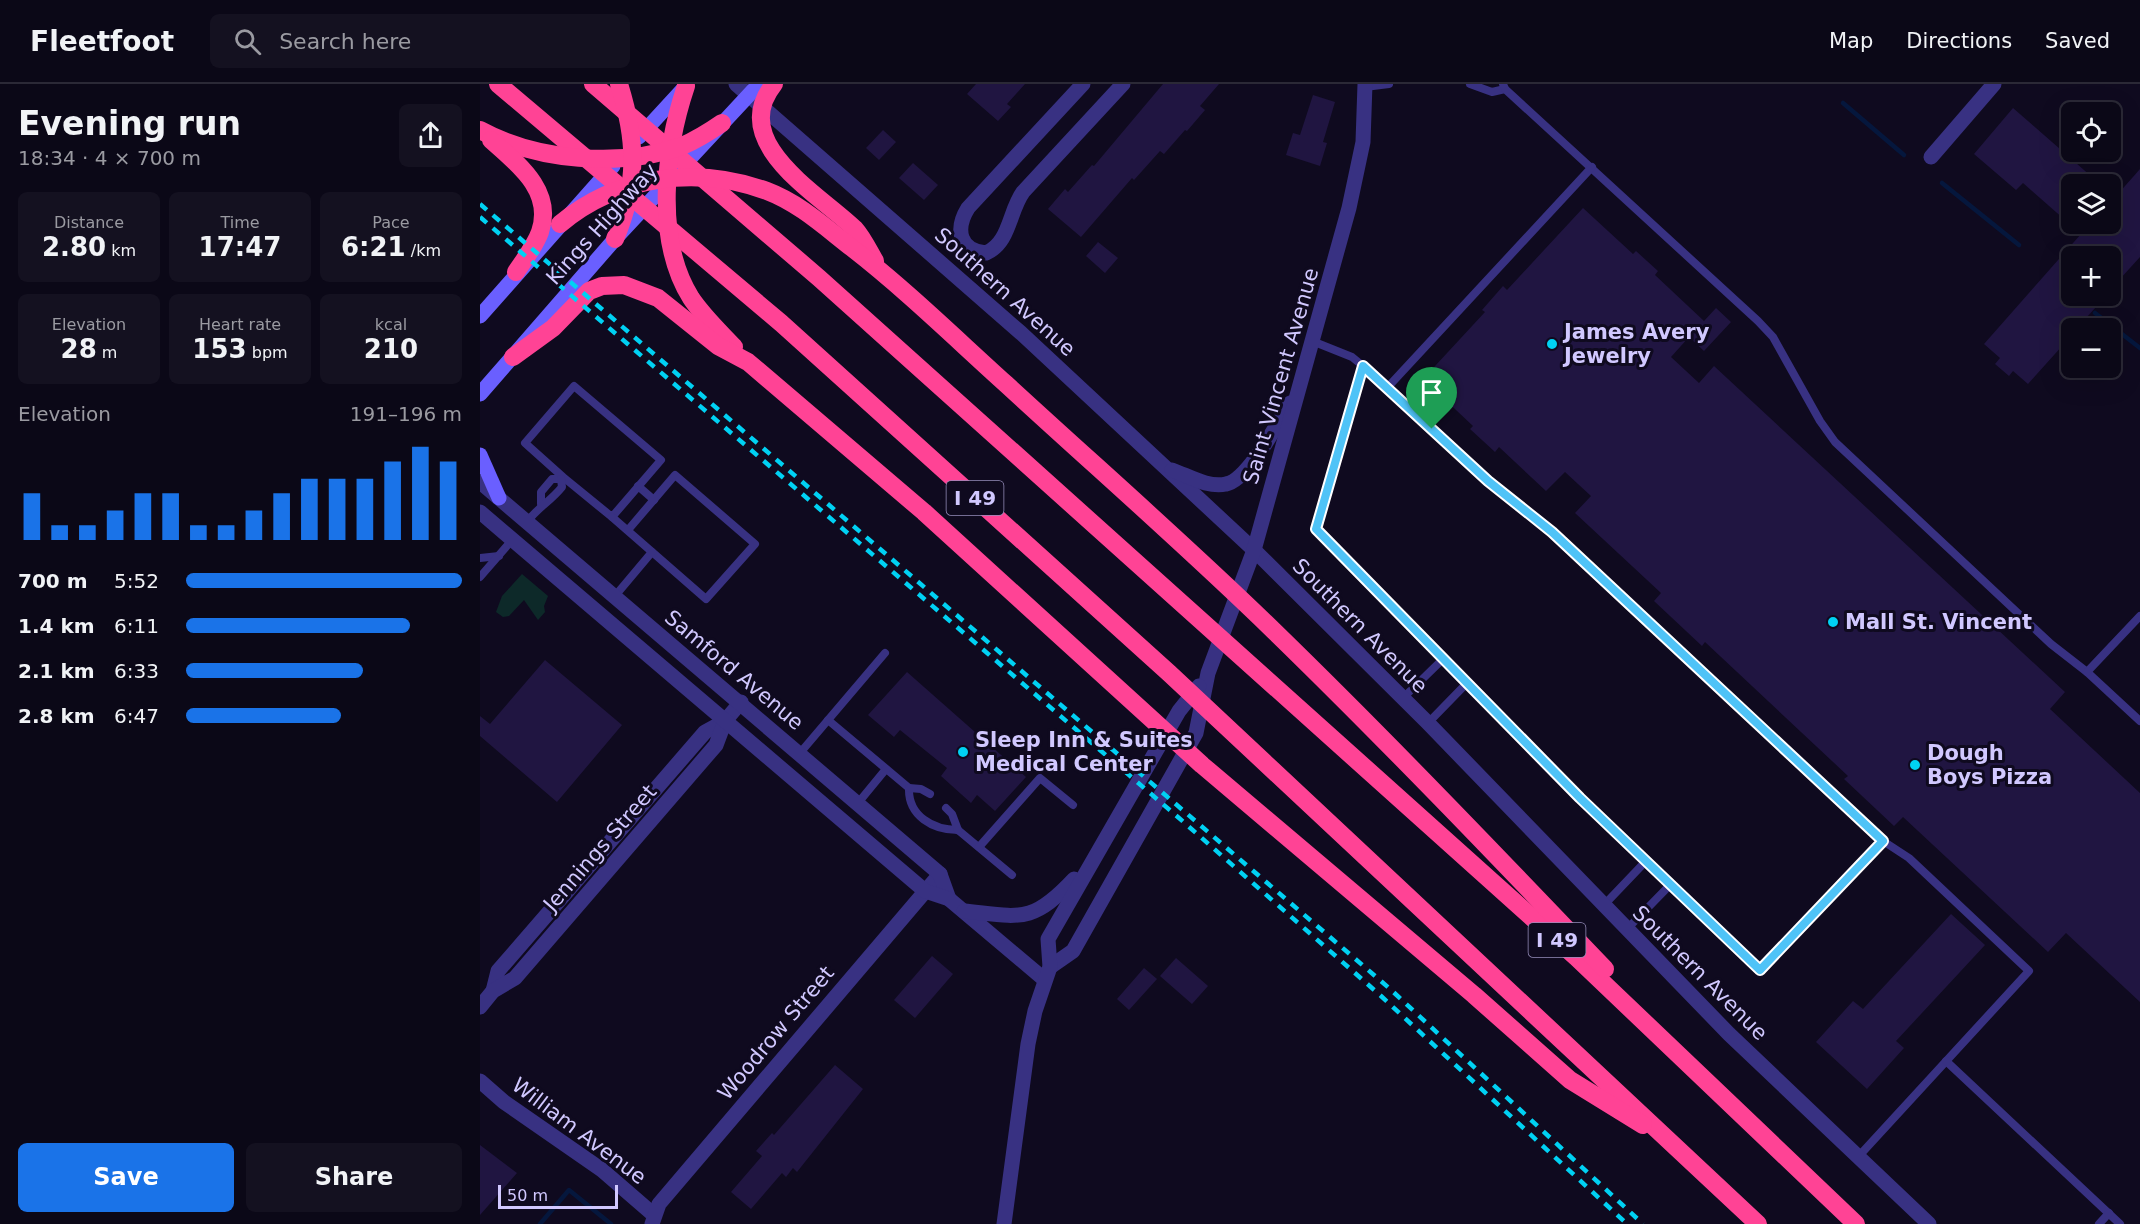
<!DOCTYPE html>
<meta charset="utf-8">
<style>
body{margin:0;font-family:"DejaVu Sans",sans-serif;background:#141120;color:#f1f3f6;height:100vh;display:flex;flex-direction:column;font-size:22px;white-space:nowrap}
*{box-sizing:border-box;margin:0}
p{font-size:20px;color:#9a9aa1}
.icon{flex:none;width:33px;height:33px;fill:none;stroke:currentColor;stroke-width:2;stroke-linecap:round;stroke-linejoin:round}
.map{position:relative;flex:1;overflow:hidden}
.drawer{display:flex;flex-direction:column;background:#0b0817;width:480px}
.drawer>*{flex:none}
.fabs{position:absolute;left:1581px;top:18px;display:grid;gap:12px}
.fabs a{display:grid;place-items:center;width:60px;height:60px;border-radius:9px;background:#0b0817;box-shadow:0 6px 24px #0002,0 0 0 2px #2b2936;font-size:30px}
.scale{position:absolute;left:18px;bottom:15px;width:120px;box-sizing:border-box;padding-left:6px;border:3px solid #d1c8ff;border-top:0;font-size:16px;line-height:21px;white-space:nowrap;color:#d1c8ff;-webkit-text-stroke:4px #0f0a1f;paint-order:stroke}
.pin{position:absolute;display:grid;place-items:center;width:51px;height:51px;color:#fff;margin:-62px -26px;border-radius:50% 50% 50% 0;rotate:-45deg;box-shadow:0 0 6px #0007}
.pin .icon{rotate:45deg}
.round{display:grid;place-items:center;flex:none;width:63px;height:63px;border-radius:9px;background:#141120}
.overview{display:flex;align-items:center;justify-content:space-between;height:102px;padding:0 18px}
h1{font-size:33px;font-weight:700;line-height:45px}
.stats{display:grid;grid-template-columns:repeat(3,1fr);gap:9px;height:102px;padding:6px 18px}
.stats div{display:grid;align-content:center;border-radius:9px;background:#141120;text-align:center}
.stats b{font-size:26px;font-weight:700}
.stats small{font-size:16px;font-weight:400}
.stats p{font-size:16px}
.chart{height:168px;padding:12px 18px}
.chart p{display:flex;justify-content:space-between}
.chart svg{width:100%;height:108px;margin-top:6px;stroke:#1a73e8;stroke-width:6}
.action{display:flex;gap:12px;margin-top:auto;padding:12px 18px}
.action a{flex:1;height:69px;border-radius:9px;background:#1a73e8;color:#fff;font-size:24px;font-weight:700;line-height:69px;text-align:center}
.action a+a{background:#141120;color:#f1f3f6}
ul{padding:0 18px;list-style:none;font-size:20px}
li{display:grid;grid-template-columns:96px 72px 1fr;align-items:center;height:45px}
li i{height:15px;border-radius:8px;background:#1a73e8}
header{display:flex;align-items:center;gap:36px;box-sizing:border-box;height:84px;padding:0 30px;background:#0b0817;border-bottom:2px solid #2b2936}
header strong{font-size:28px}
nav{display:flex;gap:33px;margin-inline-start:auto;font-size:21px}
.search{width:420px;height:54px;background:#141120;display:flex;align-items:center;gap:15px;box-sizing:border-box;padding:0 21px;border-radius:9px;color:#9a9aa1;font-size:22px}
main{display:flex;flex:1;min-height:0}
.map>svg:first-child{display:block}
.green{fill:#0d2929}
.lines{fill:none;stroke-linecap:round;stroke-linejoin:round}
.stream{stroke:#05173d;stroke-width:4.5}
.building{fill:#201541}
.service{stroke:#383182;stroke-width:8}
.minor{stroke:#383182;stroke-width:15}
.tertiary{stroke:#383182;stroke-width:15}
.secondary{stroke:#6a5fff;stroke-width:15}
.motorway{stroke:#ff4395;stroke-width:18}
.rail{stroke:#00d1f3;stroke-width:4.5;stroke-dasharray:9 8;stroke-linecap:butt}
.route-casing{stroke:#fff;stroke-width:12}
.route{stroke:#4fc3f7;stroke-width:8}
.poi-dot{fill:#00d1f3;stroke:#0f0a1f;stroke-width:2}
.labels{text-anchor:middle;dominant-baseline:central;stroke-width:6;stroke-linejoin:round;paint-order:stroke}
.shield{fill:#0f0a1f;stroke:#978fbc;stroke-width:1.5}
.shield-label{font-size:20px;font-weight:bold;fill:#d1c8ff}
.street-label{font-size:21px;fill:#d1c8ff;stroke:#0f0a1f}
.poi-label{font-size:21px;font-weight:bold;fill:#d1c8ff;stroke:#0f0a1f;text-anchor:start}
</style>
<header>
<strong>Fleetfoot</strong>
<div class="search"><svg class="icon" aria-label="search" viewBox="0 0 24 24"><circle cx="10" cy="10" r="6"/><path d="M15 15l6 6"/></svg>Search here</div>
<nav><a>Map</a><a>Directions</a><a>Saved</a></nav>
</header>
<main>
<section class="drawer">
<div class="overview"><div><h1>Evening run</h1><p>18:34 · 4 × 700 m</p></div><a class="round"><svg class="icon" aria-label="share" viewBox="0 0 24 24"><path d="M12 15V3M7 8l5-5 5 5M5 13v7h14v-7"/></svg></a></div>
<div class="stats">
<div><p>Distance</p><b>2.80<small> km</small></b></div>
<div><p>Time</p><b>17:47</b></div>
<div><p>Pace</p><b>6:21<small> /km</small></b></div>
</div>
<div class="stats">
<div><p>Elevation</p><b>28<small> m</small></b></div>
<div><p>Heart rate</p><b>153<small> bpm</small></b></div>
<div><p>kcal</p><b>210</b></div>
</div>
<div class="chart"><p><span>Elevation</span>191–196 m</p>
<svg viewBox="0 0 160 44" preserveAspectRatio="none"><path d="M5 44V25M15 44V38M25 44V38M35 44V32M45 44V25M55 44V25M65 44V38M75 44V38M85 44V32M95 44V25M105 44V19M115 44V19M125 44V19M135 44V12M145 44V6M155 44V12"/></svg>
</div>
<ul>
<li><b>700 m</b>5:52<i style="width:100%"></i></li>
<li><b>1.4 km</b>6:11<i style="width:81%"></i></li>
<li><b>2.1 km</b>6:33<i style="width:64%"></i></li>
<li><b>2.8 km</b>6:47<i style="width:56%"></i></li>
</ul>
<div class="action"><a>Save</a><a>Share</a></div>
</section>
<div class="map">
<svg width="1660" height="1140" viewBox="0 0 1660 1140">
<rect width="100%" height="100%" fill="#0f0a1f"/>
<polygon class="green" points="42,490 68,512 64,522 65,528 58,536 44,516 29,532 23,533 16,528 22,512"/>
<g class="lines">
<g class="stream">
<polyline points="1363,19 1424,71"/>
<polyline points="1462,99 1539,161"/>
<polyline points="1615,229 1660,264"/>
<polyline points="60,1140 89,1106 131,1140"/>
</g>
</g>
<g class="building">
<polygon points="496,0 545,0 527,20 531,23 518,37 487,10"/>
<polygon points="683,0 739,0 720,22 725,26 707,47 705,46 684,70 680,67 654,96 652,94 601,153 568,125 585,105 588,108 612,81 614,82"/>
<polygon points="833,11 855,18 843,58 847,59 840,82 806,71 813,49 820,51"/>
<polygon points="1533,24 1620,100 1592,100 1592,140 1630,140 1630,119 1660,85 1660,173 1630,206 1630,172 1592,172 1592,212 1626,212 1597,244 1592,244 1592,251 1548,300 1533,287 1529,292 1515,280 1520,274 1504,260 1601,150 1543,99 1536,106 1494,70"/>
<polygon points="403,46 416,58 399,76 386,64"/>
<polygon points="433,79 458,101 444,116 419,94"/>
<polygon points="1103,124 1153,170 1156,167 1178,187 1175,191 1224,237 1236,224 1251,238 1224,267 1209,253 1191,273 1219,299 1234,282 1585,608 1570,625 1660,709 1660,918 1586,849 1568,868 1423,733 1414,742 1364,695 1368,692 1225,558 1222,562 1174,517 1181,509 1095,429 1111,412 1085,388 1066,407 1019,363 1015,368 990,345 993,342 943,295 1005,228 1002,226 1023,202 1027,206"/>
<polygon points="618,158 638,174 625,189 606,172"/>
<polygon points="65,576 142,641 77,718 0,652 0,632 10,640"/>
<polygon points="427,588 546,693 515,727 497,711 491,719 461,692 467,684 420,646 414,653 388,631"/>
<polygon points="1471,830 1505,861 1416,957 1424,964 1387,1005 1336,958 1373,917 1383,925"/>
<polygon points="452,872 473,890 435,934 414,916"/>
<polygon points="696,874 728,902 712,920 680,892"/>
<polygon points="664,884 677,895 649,926 637,915"/>
<polygon points="355,981 383,1005 317,1088 313,1084 306,1093 302,1089 271,1125 251,1108 282,1072 276,1067 292,1049 294,1051"/>
<polygon points="0,1061 37,1089 0,1131"/>
</g>
<g class="lines">
<g class="service">
<polyline points="990,0 1012,8 1025,5"/>
<polyline points="1023,0 1025,5 1278,237 1293,253 1340,337 1355,358 1571,560 1607,588 1660,637"/>
<polyline points="885,3 909,0"/>
<polyline points="832,257 872,273 883,282 1008,397 1072,448 1403,757 1429,774 1549,887 1378,1073"/>
<polyline points="883,282 836,445 1100,714 1280,886 1403,757"/>
<polyline points="907,304 1112,83"/>
<polyline points="158,402 174,416"/>
<polyline points="61,420 61,408 72,395 81,395 83,393 132,433 181,376 94,302 45,359 83,393"/>
<polyline points="132,433 226,515 275,460 195,391 148,446"/>
<path d="M47 438C59 422 70 418 82 403L81 395"/>
<polyline points="0,474 19,472"/>
<polyline points="0,493 32,456"/>
<polyline points="135,512 172,468"/>
<polyline points="1607,588 1660,532"/>
<polyline points="923,614 963,575"/>
<path d="M348 636 429 704C428 732 453 746 478 746L532 791"/>
<polyline points="948,639 987,599"/>
<polyline points="320,669 405,569"/>
<polyline points="429,704 441,705 450,710"/>
<polyline points="378,719 406,685"/>
<polyline points="466,724 472,730 478,746"/>
<polyline points="499,763 560,694 593,721"/>
<polyline points="1124,821 1166,777"/>
<polyline points="1147,845 1190,801"/>
<polyline points="1466,977 1640,1140"/>
<polyline points="1619,1140 1629,1129"/>
</g>
<g class="minor">
<path d="M603 0 488 124C475 145 479 167 506 169 530 159 529 127 543 108L643 0"/>
<polyline points="1451,73 1514,0"/>
<polyline points="13,907 18,887 225,648 245,637 261,618"/>
<polyline points="0,923 13,907 35,894 236,661 245,637"/>
<polyline points="0,997 24,1018 122,1086 174,1131"/>
<polyline points="172,1140 179,1120 460,790"/>
</g>
<g class="tertiary">
<polyline points="256,0 541,249 774,466 948,639 1249,950 1449,1140"/>
<path d="M692 386C709 392 728 404 746 400 768 396 798 338 810 319"/>
<polyline points="0,398 460,790 469,815"/>
<polyline points="0,428 445,807 469,815 565,896"/>
<path d="M484 827C541 833 552 840 594 795"/>
<polyline points="570,883 593,867 716,649 728,589 774,466 869,124 883,58 885,0"/>
<polyline points="524,1140 548,960 555,927 570,883 568,855 699,627 719,602"/>
</g>
<g class="secondary">
<polyline points="159,53 206,2"/>
<polyline points="0,232 133,82"/>
<polyline points="0,310 135,155 279,0"/>
<polyline points="0,371 19,414"/>
</g>
<g class="motorway">
<polyline points="18,0 301,239 689,589 1278,1140"/>
<polyline points="113,0 339,194 1096,873 1376,1140"/>
<path d="M294 0C247 59 339 110 375 145 383 154 389 167 395 177"/>
<path d="M206 2C185 64 174 155 211 214 223 232 239 247 254 263"/>
<path d="M0 46C57 77 140 84 202 62 216 56 229 48 242 39"/>
<path d="M11 56C38 80 74 107 60 148 55 162 44 176 36 188"/>
<path d="M80 140C137 92 216 81 287 107 319 119 345 143 372 164 426 206 475 254 526 300 615 382 707 462 794 547 907 657 1016 771 1125 885"/>
<path d="M135 155C158 100 157 57 139 0"/>
<polyline points="33,273 73,244 109,207 122,202 144,201 178,214 238,262 268,278 444,428 722,681 994,911 1090,996 1163,1041"/>
</g>
<g class="rail">
<polyline points="0,120 909,904 1163,1140"/>
<polyline points="0,133 699,734 901,912 1147,1140"/>
</g>
</g>
<g class="lines">
<defs>
<polygon id="route" points="883,282 1008,397 1072,448 1403,757 1280,886 1100,714 836,445"/>
</defs>
<use href="#route" class="route-casing"/>
<use href="#route" class="route"/>
</g>
<g class="poi-dot">
<circle cx="1072" cy="260" r="6"/>
<circle cx="1353" cy="538" r="6"/>
<circle cx="483" cy="668" r="6"/>
<circle cx="1435" cy="681" r="6"/>
</g>
<g class="labels">
<g class="shield">
<rect x="466.5" y="397" width="57" height="34" rx="4.5"/>
<rect x="1048.5" y="839" width="57" height="34" rx="4.5"/>
</g>
<g class="shield-label">
<text x="495" y="414">I 49</text>
<text x="1077" y="856">I 49</text>
</g>
<g class="street-label">
<text transform="translate(122 140) rotate(-48)">Kings Highway</text>
<text transform="translate(525 208) rotate(42)">Southern Avenue</text>
<text transform="translate(801 292) rotate(-74)">Saint Vincent Avenue</text>
<text transform="translate(880 542) rotate(45)">Southern Avenue</text>
<text transform="translate(254 586) rotate(40)">Samford Avenue</text>
<text transform="translate(120 764) rotate(-49)">Jennings Street</text>
<text transform="translate(1220 889) rotate(45)">Southern Avenue</text>
<text transform="translate(296 949) rotate(-50)">Woodrow Street</text>
<text transform="translate(99 1047) rotate(37)">William Avenue</text>
</g>
<g class="poi-label">
<text x="1084" y="248">James Avery<tspan x="1084" dy="24">Jewelry</tspan></text>
<text x="1365" y="538">Mall St. Vincent</text>
<text x="495" y="656">Sleep Inn &amp; Suites<tspan x="495" dy="24">Medical Center</tspan></text>
<text x="1447" y="669">Dough<tspan x="1447" dy="24">Boys Pizza</tspan></text>
</g>
</g>
</svg>
<div class="fabs">
<a><svg class="icon" aria-label="locate" viewBox="0 0 24 24"><circle cx="12" cy="12" r="6"/><path d="M12 2v4M12 18v4M2 12h4M18 12h4"/></svg></a>
<a><svg class="icon" aria-label="layers" viewBox="0 0 24 24"><path d="M12 4l9 5-9 5-9-5zM3 14l9 5 9-5"/></svg></a>
<a>+</a>
<a>−</a>
</div>
<div class="scale">50 m</div>
<div class="pin" style="left:952px;top:345px;background:#1e9e55"><svg class="icon" aria-label="arrive" viewBox="0 0 24 24"><path d="M6 21V4h12l-3 4 3 4H6"/></svg></div>
</div>
</main>
